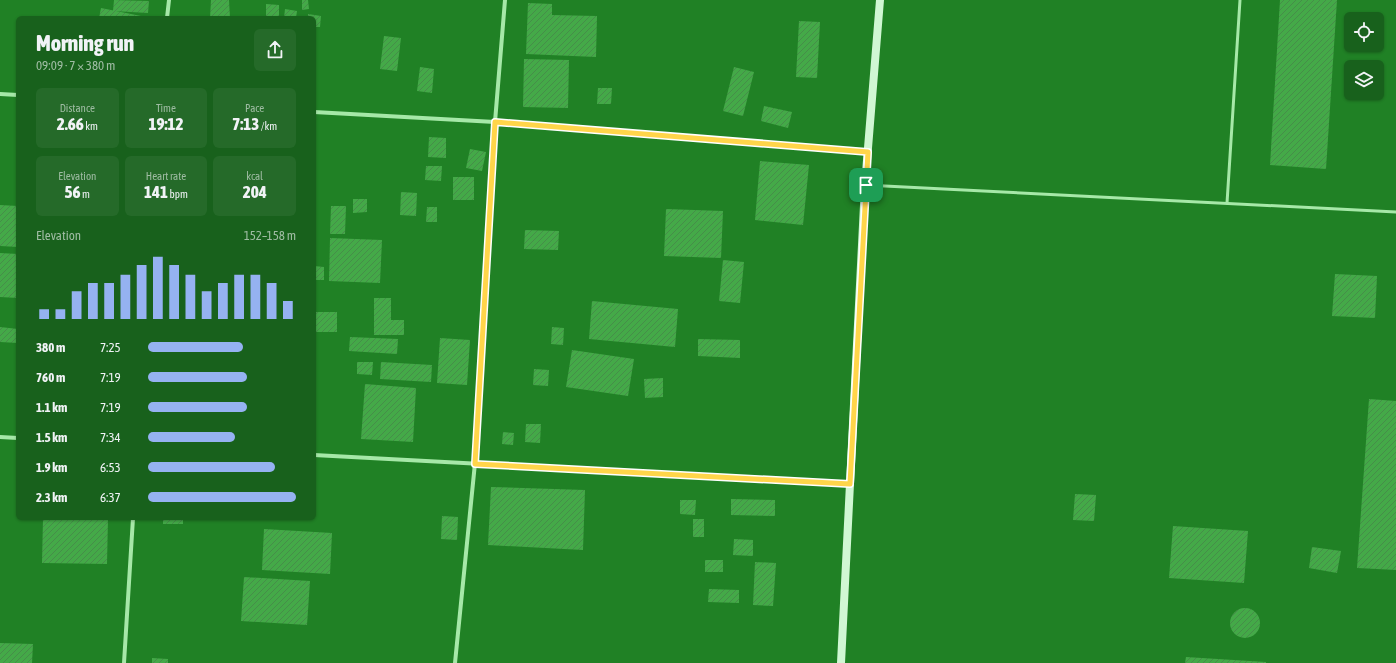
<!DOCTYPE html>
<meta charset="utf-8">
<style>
body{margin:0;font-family:"Asap Condensed",sans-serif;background:#256a29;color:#f1f3f6;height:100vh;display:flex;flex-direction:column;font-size:15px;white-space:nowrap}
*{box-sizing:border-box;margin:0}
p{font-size:13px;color:#9fbca3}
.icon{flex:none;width:22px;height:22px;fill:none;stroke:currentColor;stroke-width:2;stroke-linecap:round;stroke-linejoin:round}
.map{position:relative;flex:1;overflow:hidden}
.sheet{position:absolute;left:16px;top:16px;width:300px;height:504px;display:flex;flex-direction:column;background:#18611c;border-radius:6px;box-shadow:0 1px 3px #0004}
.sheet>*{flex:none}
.fabs{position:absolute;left:1344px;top:12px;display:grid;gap:8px}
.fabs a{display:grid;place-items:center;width:40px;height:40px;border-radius:6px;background:#18611c;box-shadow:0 1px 3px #0004;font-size:20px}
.pin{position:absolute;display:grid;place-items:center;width:34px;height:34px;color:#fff;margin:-17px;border-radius:8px;box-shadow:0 2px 6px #0006}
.round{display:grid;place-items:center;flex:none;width:42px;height:42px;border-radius:6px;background:#256a29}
.head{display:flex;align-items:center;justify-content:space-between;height:68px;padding:0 20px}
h1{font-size:22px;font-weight:800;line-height:30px}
.metrics{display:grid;grid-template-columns:repeat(3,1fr);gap:6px;height:68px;padding:4px 20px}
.metrics div{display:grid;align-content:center;border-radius:6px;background:#256a29;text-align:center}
.metrics b{font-size:17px;font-weight:800}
.metrics small{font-size:11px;font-weight:400}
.metrics p{font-size:11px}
.chart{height:112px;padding:8px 20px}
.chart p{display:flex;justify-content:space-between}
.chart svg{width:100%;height:72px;margin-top:4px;stroke:#95b2f1;stroke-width:6}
ul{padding:0 20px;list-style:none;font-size:13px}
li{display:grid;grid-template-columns:64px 48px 1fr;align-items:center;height:30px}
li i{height:10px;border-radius:5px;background:#95b2f1}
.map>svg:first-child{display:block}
.building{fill:url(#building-hatch)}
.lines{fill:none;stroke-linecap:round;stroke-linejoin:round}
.lane{stroke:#a6e8a8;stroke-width:3}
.street{stroke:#a6e8a8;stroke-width:4}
.secondary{stroke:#d0f7d3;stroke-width:8}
.route-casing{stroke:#fff;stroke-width:8}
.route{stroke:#ffd54a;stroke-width:5}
</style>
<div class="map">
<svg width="1396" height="663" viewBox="0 0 1396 663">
<defs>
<pattern id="building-hatch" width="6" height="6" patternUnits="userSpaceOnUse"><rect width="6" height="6" fill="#44a948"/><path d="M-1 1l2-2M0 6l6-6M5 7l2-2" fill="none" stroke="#468d49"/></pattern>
</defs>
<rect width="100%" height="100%" fill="#208125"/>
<g class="building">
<polygon points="114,0 149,1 148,13 113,11"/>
<polygon points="211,0 229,0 230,18 210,18"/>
<polygon points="302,0 308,0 309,9 302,10"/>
<polygon points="1280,0 1337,0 1326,169 1270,165"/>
<polygon points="528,3 552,4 552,15 597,16 596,57 526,54"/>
<polygon points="266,4 279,5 279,18 266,18"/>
<polygon points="101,8 146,17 146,18 99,18"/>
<polygon points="285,9 297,11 296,18 284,18"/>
<polygon points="308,14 321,16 320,27 314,27 314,18 308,18"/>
<polygon points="799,21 820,22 817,78 796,77"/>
<polygon points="384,36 401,38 397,71 380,69"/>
<polygon points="524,59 569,60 568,108 523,107"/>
<polygon points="420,67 434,69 432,93 417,91"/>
<polygon points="734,67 754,72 743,116 723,111"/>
<polygon points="598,88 612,88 611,104 597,104"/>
<polygon points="764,106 792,112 788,128 761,121"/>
<polygon points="429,137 446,138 446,158 428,157"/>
<polygon points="470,149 486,152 482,171 466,168"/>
<polygon points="760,161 809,165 803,225 755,220"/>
<polygon points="426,166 442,166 441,181 425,180"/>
<rect x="453" y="177" width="21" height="23"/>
<polygon points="401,192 417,193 416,216 400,215"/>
<polygon points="353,199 367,199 367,212 353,213"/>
<polygon points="0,205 18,206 18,247 0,246"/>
<polygon points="331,206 346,206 345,234 330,234"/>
<polygon points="427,207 437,207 437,222 426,222"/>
<polygon points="666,209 723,211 721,258 664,256"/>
<polygon points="525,230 559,231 558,250 524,249"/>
<polygon points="330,238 382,240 380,283 329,281"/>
<polygon points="0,253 18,254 18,298 0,297"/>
<polygon points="723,260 744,262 740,303 719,301"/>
<polygon points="314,266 324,267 324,280 314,280"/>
<polygon points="1335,274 1377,276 1375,318 1332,316"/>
<polygon points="374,298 391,298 391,320 404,320 404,335 374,335"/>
<polygon points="592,301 678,309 675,347 589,339"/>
<rect x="314" y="312" width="23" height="20"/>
<polygon points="0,327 18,329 18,343 0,342"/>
<polygon points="552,327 564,328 563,345 551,344"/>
<polygon points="350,337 398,339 397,354 349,351"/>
<polygon points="440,338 470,340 467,385 437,383"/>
<polygon points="698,339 740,340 740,358 698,356"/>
<polygon points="572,350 634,359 628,396 566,387"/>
<polygon points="357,362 373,362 372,375 357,374"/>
<polygon points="381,362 432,365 431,382 380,379"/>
<polygon points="534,369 549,370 548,386 533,385"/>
<polygon points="663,378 663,397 645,398 644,379"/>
<polygon points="365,384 416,388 413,442 361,439"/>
<polygon points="1369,399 1396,401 1396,570 1357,568"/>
<polygon points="526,424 541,424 540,443 525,442"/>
<polygon points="503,432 514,433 513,445 502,444"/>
<polygon points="491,487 585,490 583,550 488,545"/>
<polygon points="1075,494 1096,495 1094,521 1073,520"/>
<polygon points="731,499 775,500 775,516 731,515"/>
<polygon points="680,500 696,500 695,515 680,514"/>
<polygon points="442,516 458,517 457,540 441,539"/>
<polygon points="43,518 108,518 107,564 42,563"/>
<rect x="163" y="518" width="20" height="6"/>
<rect x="693" y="519" width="11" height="18"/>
<polygon points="1173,526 1248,531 1244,583 1169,578"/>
<polygon points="264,529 332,533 330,574 262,570"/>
<polygon points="734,539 753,540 753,556 733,555"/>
<polygon points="1312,547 1341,551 1337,573 1309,568"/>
<rect x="705" y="560" width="18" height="12"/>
<polygon points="755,562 776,563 773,606 753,605"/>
<polygon points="244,577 310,581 307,625 241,621"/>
<polygon points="709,589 739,590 739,603 708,602"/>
<circle cx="1245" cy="623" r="15"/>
<polygon points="0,643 33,644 32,663 0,663"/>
<polygon points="1186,657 1266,662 1266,663 1185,663"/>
<polygon points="152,658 168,659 168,663 152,663"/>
</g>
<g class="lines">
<g class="lane">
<polyline points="865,185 1396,212"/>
<polyline points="1227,203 1240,0"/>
</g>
<g class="street">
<polyline points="167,18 169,0"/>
<polyline points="0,94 18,95"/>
<polyline points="314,112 495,122 867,152"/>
<polyline points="0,437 18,438"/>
<polyline points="314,455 850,484"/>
<polyline points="124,663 133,518"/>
<polyline points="455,663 475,463 495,122 505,0"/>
</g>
<polyline class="secondary" points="841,663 865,185 880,0"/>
</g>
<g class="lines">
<defs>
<polygon id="route" points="495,122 868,152 850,484 475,464"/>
</defs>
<use href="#route" class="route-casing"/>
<use href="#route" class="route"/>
</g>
</svg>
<div class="fabs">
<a><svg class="icon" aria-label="locate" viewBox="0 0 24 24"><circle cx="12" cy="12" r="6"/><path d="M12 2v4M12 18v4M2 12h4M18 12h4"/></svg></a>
<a><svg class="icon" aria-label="layers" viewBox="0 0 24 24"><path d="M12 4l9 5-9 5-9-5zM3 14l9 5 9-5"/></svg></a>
</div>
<div class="pin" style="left:866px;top:185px;background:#1e9e55"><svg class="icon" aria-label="arrive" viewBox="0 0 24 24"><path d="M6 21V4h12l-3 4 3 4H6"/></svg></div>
<section class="sheet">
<div class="head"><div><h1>Morning run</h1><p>09:09 · 7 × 380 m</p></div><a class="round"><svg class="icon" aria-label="share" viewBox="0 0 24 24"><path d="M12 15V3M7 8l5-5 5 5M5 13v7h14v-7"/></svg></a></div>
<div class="metrics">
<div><p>Distance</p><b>2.66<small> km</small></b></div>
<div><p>Time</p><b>19:12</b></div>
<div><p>Pace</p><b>7:13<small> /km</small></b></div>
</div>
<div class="metrics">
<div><p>Elevation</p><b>56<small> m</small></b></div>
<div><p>Heart rate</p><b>141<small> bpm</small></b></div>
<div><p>kcal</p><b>204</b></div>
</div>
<div class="chart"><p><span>Elevation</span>152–158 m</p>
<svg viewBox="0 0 160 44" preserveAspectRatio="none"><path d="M5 44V38M15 44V38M25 44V27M35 44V22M45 44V22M55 44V17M65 44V11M75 44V6M85 44V11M95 44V17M105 44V27M115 44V22M125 44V17M135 44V17M145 44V22M155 44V33"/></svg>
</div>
<ul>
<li><b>380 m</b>7:25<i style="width:64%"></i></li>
<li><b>760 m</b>7:19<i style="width:67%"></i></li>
<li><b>1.1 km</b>7:19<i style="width:67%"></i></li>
<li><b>1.5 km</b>7:34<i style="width:59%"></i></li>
<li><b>1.9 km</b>6:53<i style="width:86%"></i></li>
<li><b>2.3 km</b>6:37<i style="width:100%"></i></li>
</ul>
</section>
</div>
